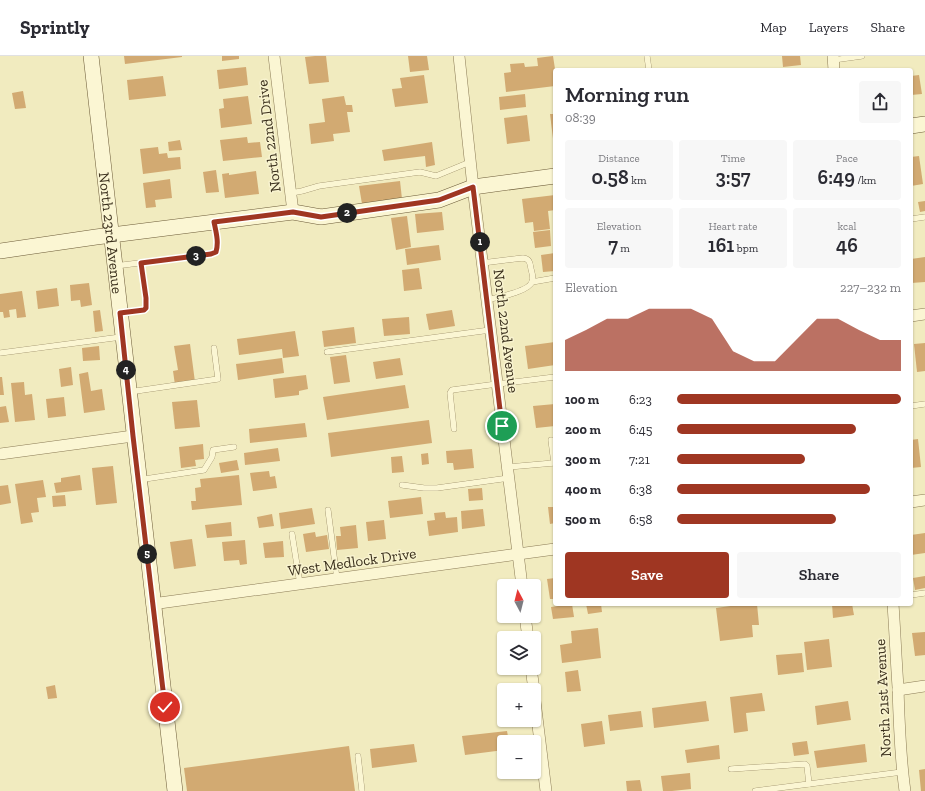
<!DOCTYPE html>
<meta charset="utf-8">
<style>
body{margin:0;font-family:"Zilla Slab",serif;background:#f7f7f7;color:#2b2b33;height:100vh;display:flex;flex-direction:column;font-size:15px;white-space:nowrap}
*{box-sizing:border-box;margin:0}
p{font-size:13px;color:#7c7c81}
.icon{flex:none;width:22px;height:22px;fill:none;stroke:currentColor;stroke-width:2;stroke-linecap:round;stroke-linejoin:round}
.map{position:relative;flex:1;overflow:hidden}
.side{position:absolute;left:553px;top:12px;width:360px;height:538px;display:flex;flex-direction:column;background:#fff;border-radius:4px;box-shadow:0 1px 3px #0004}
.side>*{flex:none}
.needle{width:26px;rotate:353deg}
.fabs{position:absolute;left:497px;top:523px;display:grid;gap:8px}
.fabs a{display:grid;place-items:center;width:44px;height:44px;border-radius:4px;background:#fff;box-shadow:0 1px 3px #0004;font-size:20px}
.pin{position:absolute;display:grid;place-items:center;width:34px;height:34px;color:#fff;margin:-17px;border:2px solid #fff;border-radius:50%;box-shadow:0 1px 4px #0007}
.km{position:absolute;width:20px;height:20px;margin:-10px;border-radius:50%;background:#222;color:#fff;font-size:11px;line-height:20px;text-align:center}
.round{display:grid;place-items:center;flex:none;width:42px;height:42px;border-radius:4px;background:#f7f7f7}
.head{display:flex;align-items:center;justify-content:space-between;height:68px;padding:0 12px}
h1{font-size:22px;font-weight:600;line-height:30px}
.stats{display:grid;grid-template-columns:repeat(3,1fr);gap:6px;height:68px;padding:4px 12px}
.stats div{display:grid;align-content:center;border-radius:4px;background:#f7f7f7;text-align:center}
.stats b{font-size:20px;font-weight:600}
.stats small{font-size:11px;font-weight:400}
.stats p{font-size:11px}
.chart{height:112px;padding:8px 12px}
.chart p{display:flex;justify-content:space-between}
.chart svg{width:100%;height:72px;margin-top:4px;fill:#9f3622;opacity:.7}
.primary-button{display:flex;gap:8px;margin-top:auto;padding:8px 12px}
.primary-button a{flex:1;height:46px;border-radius:4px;background:#9f3622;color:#fff;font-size:16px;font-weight:600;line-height:46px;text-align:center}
.primary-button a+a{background:#f7f7f7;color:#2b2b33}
ul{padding:0 12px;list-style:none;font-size:13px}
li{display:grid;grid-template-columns:64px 48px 1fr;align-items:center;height:30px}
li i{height:10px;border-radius:5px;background:#9f3622}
header{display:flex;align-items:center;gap:24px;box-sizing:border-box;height:56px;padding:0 20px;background:#fff;border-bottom:1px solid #e1e1e2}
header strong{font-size:19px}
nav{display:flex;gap:22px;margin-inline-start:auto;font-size:14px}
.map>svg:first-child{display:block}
.building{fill:#d2aa72}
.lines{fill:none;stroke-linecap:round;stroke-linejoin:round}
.lane-casing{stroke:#8b7b56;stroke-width:6}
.street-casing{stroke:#8b7b56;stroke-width:12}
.secondary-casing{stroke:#6d5c39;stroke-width:16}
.lane{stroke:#fbf6d3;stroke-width:5.5}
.street{stroke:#fbf6d3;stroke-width:11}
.secondary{stroke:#fbf6d3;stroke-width:15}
.route-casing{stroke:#fff;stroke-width:8}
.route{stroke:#9f3622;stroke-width:5}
.labels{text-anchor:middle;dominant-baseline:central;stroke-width:3;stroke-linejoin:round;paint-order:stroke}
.street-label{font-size:15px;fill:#3a2f1c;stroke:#f8f3cf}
</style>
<header>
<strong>Sprintly</strong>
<nav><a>Map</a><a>Layers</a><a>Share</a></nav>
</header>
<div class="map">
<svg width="925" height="735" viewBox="0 0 925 735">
<rect width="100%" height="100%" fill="#f1ebbf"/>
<g class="building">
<polygon points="124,0 182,0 182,1 125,8"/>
<polygon points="222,0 239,0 239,3 222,5"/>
<polygon points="315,0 326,0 329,26 309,28 305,1"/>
<polygon points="408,0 427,0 429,14 410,16"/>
<polygon points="553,0 555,13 555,30 506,36 504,17 511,16 510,8 524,7 525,11 538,10 537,2"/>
<polygon points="782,0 800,0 801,9 783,11"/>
<polygon points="246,11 248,29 219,33 217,14"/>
<polygon points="424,19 428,47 395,51 392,33 402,32 400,22"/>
<polygon points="919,19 922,38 911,39 911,20"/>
<polygon points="163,20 166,40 129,44 127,24"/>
<polygon points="23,35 26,52 15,53 12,37"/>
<polygon points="525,38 526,51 500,54 499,41"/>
<polygon points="248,40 252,68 221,72 219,53 224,52 223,43"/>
<polygon points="344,40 346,49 352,49 353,56 347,56 350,76 333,78 334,85 311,88 309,68 325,66 322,43"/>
<polygon points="550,58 555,58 555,91 554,91"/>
<polygon points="527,59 530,85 507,88 504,62"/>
<polygon points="247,81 248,87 260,86 262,101 223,105 220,84"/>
<polygon points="180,84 182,94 169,95 168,86"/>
<polygon points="432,86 435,109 426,111 425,100 384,105 382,94"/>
<polygon points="158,91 159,98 167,97 168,102 180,101 181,113 143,118 140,93"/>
<polygon points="919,100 923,128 911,130 911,101"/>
<polygon points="216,114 219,136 206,137 203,116"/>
<polygon points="256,115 259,138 225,142 222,118 229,117 229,119"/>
<polygon points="170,123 172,142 155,144 156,151 146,152 143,127"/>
<polygon points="400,125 402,143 362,148 359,130"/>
<polygon points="555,139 555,154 548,155 550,173 534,175 533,166 525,167 522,143"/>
<polygon points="925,145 925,155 920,156 918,146"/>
<polygon points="442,156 444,174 417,177 415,158"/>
<polygon points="407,160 411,191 396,194 391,162"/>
<polygon points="550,174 551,190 535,192 533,176"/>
<polygon points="439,189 441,204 407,209 405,193"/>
<polygon points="555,197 555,215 543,216 541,199"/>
<polygon points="925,201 925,226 911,227 911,203"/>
<polygon points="419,212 422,233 404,235 402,214"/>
<polygon points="89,227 92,249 81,251 80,244 71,245 70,229"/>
<polygon points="57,232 59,250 38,253 36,235"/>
<polygon points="22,235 26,261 17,262 16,253 9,254 10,261 4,262 3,256 0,256 0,238"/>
<polygon points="100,254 103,275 95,276 93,255"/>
<polygon points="452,254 455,270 429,274 426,258"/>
<polygon points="409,261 410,278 384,280 382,263"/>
<polygon points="354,271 356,287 324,291 322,275"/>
<polygon points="295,275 299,300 283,302 282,293 239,299 237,283"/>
<polygon points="555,286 555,309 528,313 525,290"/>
<polygon points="925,287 925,315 917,316 914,288"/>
<polygon points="190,288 195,326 175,329 173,315 178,314 174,290"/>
<polygon points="99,290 100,304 83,305 82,292"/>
<polygon points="346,299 350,326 334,328 330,301"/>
<polygon points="282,302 284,317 238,324 236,308"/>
<polygon points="400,302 403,319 376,323 373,306"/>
<polygon points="71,311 73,329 61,331 59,313"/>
<polygon points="88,316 91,335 102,333 105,354 84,357 79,318"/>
<polygon points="306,319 308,333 299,335 299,339 275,342 273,323"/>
<polygon points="0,321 2,321 4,339 0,339"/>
<polygon points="24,326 25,339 32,338 35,364 15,366 11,327"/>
<polygon points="405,329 409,352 327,364 323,341"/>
<polygon points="64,341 66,360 48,362 46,343"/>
<polygon points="197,344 200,371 175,373 172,346"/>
<polygon points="555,348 555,370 536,372 533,350"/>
<polygon points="6,350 9,366 0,367 0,351"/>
<polygon points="429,364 432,387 331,401 328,377"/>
<polygon points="305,367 307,381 250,387 249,373"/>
<polygon points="918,383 921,411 911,412 911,384"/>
<polygon points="203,388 204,403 195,404 196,410 181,412 179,391"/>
<polygon points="278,392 280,405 245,409 244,397"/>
<polygon points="472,393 474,412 454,414 453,407 447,407 446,395"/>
<polygon points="428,397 429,408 422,409 421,398"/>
<polygon points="402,400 404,416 392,417 391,401"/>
<polygon points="237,404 239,414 221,417 219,407"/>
<polygon points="113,410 117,447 96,449 92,412"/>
<polygon points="269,415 270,421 275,420 277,432 253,435 250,417"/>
<polygon points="80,419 82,434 56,437 54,427 61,426 61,422"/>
<polygon points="239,419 242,449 192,454 191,445 196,445 195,432 201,431 200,423"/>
<polygon points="43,424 46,441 37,442 39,456 31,457 33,466 21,468 15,428"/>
<polygon points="8,429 11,447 0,449 0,430"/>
<polygon points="482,432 483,444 469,445 468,433"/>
<polygon points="65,439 66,450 53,451 52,440"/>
<polygon points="421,441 423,458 390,462 388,445"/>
<polygon points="548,451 555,451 555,467 550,468"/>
<polygon points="312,452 315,468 281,473 279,457"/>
<polygon points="483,453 485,470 462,473 461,455"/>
<polygon points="445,456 446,462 457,461 458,476 429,480 427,465 435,464 434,457"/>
<polygon points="272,458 274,470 259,472 257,461"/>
<polygon points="384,464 386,483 368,485 366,466"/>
<polygon points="231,466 232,480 207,482 205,469"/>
<polygon points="356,469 358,492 337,494 336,480 341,480 340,471"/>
<polygon points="315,476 316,481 327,479 329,493 306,496 303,478"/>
<polygon points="925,477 925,497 911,499 911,479"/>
<polygon points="192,483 196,510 174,513 170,486"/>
<polygon points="245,484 247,508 240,509 239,504 224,505 222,486"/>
<polygon points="283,485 284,501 265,502 263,487"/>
<polygon points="925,520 925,532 915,534 913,522"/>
<polygon points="555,522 555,543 550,543 547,523"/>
<polygon points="572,548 574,561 553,563 551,551"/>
<polygon points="586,548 601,548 602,556 588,558"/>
<polygon points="745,548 757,548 759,569 752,569 753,581 720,585 716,552"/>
<polygon points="832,548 852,548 854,559 833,562"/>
<polygon points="598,572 601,602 562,607 560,589 572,587 571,575"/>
<polygon points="925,576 925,599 915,600 912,577"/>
<polygon points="829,583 832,611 807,614 804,586"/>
<polygon points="802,597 804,616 778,619 776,599"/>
<polygon points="578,614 581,635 567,636 565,616"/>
<polygon points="55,629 57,642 48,643 46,631"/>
<polygon points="762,637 765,655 746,657 748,675 734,677 730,641"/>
<polygon points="706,645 709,665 654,672 652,652"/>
<polygon points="848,645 851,664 817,669 815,650"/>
<polygon points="641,655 643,671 610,675 608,659"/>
<polygon points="602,665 605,688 584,691 581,668"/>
<polygon points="507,675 509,686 504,686 504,694 465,699 462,680"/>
<polygon points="807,685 809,698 794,700 792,687"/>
<polygon points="414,688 417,706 372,712 370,693"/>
<polygon points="865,688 867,706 817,712 814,695"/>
<polygon points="719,689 720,703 687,707 685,694"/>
<polygon points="349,690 355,735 187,735 184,712"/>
<polygon points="925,713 925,735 921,735 919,714"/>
<polygon points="690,717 691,733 672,735 663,735 661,720"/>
<polygon points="640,724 642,735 627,735 626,725"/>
</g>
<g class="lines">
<defs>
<g id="lane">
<polyline points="647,0 649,14"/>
<polyline points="833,4 862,0"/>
<polyline points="291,137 302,135 319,130 420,116 436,120 470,106"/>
<polyline points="911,163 925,161"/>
<path d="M482 207 523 202C530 203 530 207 531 213 532 217 534 222 532 226 528 236 498 241 487 244"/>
<polyline points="115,210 211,198 216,196 217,191 217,182 214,167"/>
<polyline points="532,226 555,222"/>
<polyline points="120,257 144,254 146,252 146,242 141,207"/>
<polyline points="327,296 490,274"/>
<polyline points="0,297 121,281"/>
<polyline points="129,336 218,323 214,292"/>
<polyline points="911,350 925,348"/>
<polyline points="454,373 450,337 452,334 497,328 555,321"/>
<polyline points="508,411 554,407 551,384"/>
<polyline points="138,424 204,414 212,401 213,394 234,391"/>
<polyline points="402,429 424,432 437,432 509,422"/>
<polyline points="328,454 337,523"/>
<polyline points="292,478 300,528"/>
<polyline points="911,539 925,537"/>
<polyline points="358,700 362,735"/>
<polyline points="731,713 805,708 807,710 809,728"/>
<polyline points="755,735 902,716"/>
</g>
<g id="street">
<polyline points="274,0 293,156"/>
<polyline points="459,0 473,131 522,530"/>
<polyline points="833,0 834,14"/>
<polyline points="911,260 925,258"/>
<polyline points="0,398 133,380"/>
<polyline points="911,446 925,444"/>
<polyline points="152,548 555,493"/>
<path d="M893 548C895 576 896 603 898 631 899 666 900 700 905 735"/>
<polyline points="525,560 528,582"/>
<polyline points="531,612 534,634"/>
<polyline points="898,634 925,630"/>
<polyline points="534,637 546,735"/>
</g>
<g id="secondary">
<path id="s1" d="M91 0C118 245 145 490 175 735"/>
<polyline points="911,70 925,68"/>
<polyline points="0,195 96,181 293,156 321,161 439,144 473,131 555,120"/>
</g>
</defs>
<use href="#lane" class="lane-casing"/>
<use href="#street" class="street-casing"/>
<use href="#secondary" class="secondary-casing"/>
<use href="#lane" class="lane"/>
<use href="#street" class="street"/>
<use href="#secondary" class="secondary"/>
</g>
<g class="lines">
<defs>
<path id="route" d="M165 651 133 380 120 257 144 254 146 252V242L141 207 211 198 216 196C219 186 216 176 214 166L293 156 321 161 439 144 473 131 502 370"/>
</defs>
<use href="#route" class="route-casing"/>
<use href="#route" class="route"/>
</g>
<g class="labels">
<g class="street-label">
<text transform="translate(269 80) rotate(-97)">North 22nd Drive</text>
<text stroke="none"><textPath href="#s1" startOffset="178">North 23rd Avenue</textPath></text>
<text transform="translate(506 275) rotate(83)">North 22nd Avenue</text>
<text transform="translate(352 506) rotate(-8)">West Medlock Drive</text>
<text transform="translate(883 642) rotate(-93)">North 21st Avenue</text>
</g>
</g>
</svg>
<div class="fabs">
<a><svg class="needle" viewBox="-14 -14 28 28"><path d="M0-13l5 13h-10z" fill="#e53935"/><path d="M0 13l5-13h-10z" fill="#7c7c81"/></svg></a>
<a><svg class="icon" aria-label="layers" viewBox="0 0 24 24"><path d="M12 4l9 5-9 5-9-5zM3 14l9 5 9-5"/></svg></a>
<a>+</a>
<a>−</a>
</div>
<div class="pin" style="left:502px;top:370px;background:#1e9e55"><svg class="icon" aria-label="arrive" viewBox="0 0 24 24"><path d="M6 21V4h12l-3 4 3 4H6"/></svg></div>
<div class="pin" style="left:165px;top:651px;background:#d93025"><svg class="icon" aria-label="check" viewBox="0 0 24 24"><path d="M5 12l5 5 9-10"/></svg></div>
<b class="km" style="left:480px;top:186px">1</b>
<b class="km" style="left:347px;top:157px">2</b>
<b class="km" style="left:196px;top:200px">3</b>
<b class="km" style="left:126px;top:314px">4</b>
<b class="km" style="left:147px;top:498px">5</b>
<section class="side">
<div class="head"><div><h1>Morning run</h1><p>08:39</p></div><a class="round"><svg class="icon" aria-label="share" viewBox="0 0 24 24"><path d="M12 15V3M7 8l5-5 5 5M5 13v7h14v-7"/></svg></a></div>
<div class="stats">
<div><p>Distance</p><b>0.58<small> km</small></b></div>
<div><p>Time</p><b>3:57</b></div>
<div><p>Pace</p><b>6:49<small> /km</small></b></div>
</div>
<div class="stats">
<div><p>Elevation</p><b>7<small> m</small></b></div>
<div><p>Heart rate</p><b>161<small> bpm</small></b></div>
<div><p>kcal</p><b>46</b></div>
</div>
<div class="chart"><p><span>Elevation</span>227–232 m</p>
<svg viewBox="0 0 160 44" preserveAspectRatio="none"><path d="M0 44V25L10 19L20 12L30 12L40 6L50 6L60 6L70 12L80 32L90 38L100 38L110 25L120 12L130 12L140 19L150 25L160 25V44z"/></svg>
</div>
<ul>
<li><b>100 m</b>6:23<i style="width:100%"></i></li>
<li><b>200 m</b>6:45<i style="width:80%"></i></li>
<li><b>300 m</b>7:21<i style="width:57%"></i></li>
<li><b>400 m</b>6:38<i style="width:86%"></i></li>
<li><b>500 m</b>6:58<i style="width:71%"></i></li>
</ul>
<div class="primary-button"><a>Save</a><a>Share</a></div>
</section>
</div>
